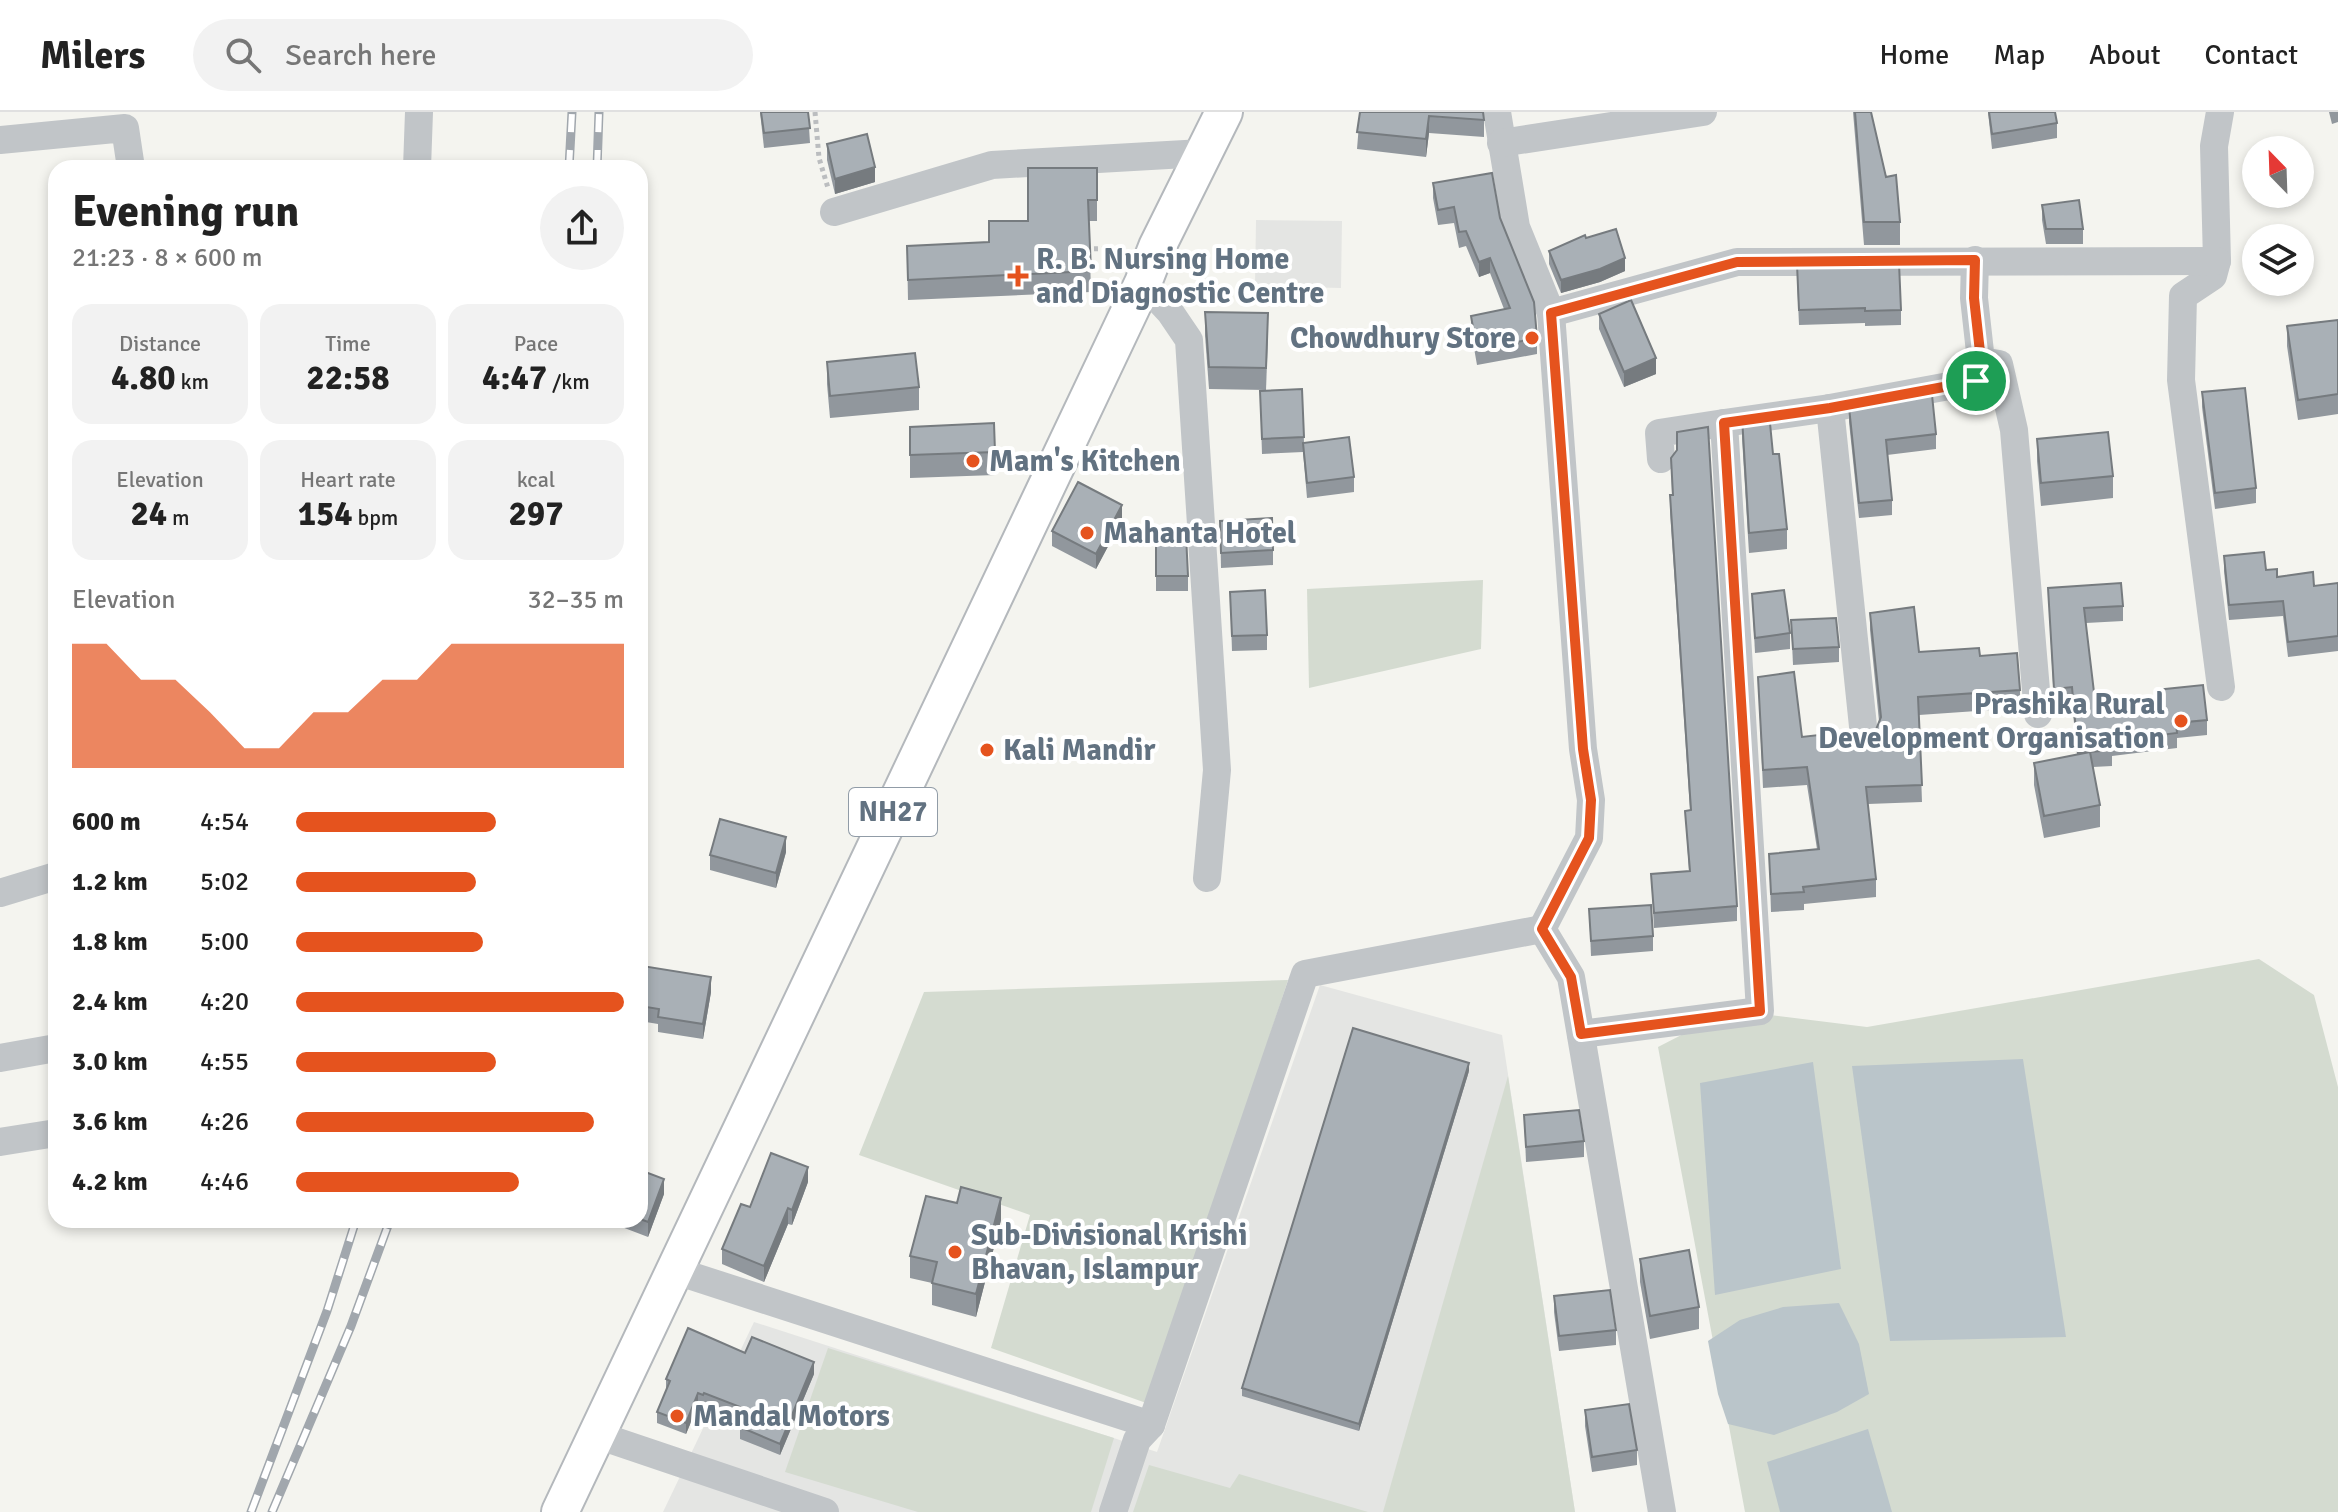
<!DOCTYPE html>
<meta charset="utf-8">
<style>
body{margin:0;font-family:Signika,sans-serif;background:#f2f2f2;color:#222;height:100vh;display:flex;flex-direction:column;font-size:30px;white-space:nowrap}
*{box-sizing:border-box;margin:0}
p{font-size:26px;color:#767676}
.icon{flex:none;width:44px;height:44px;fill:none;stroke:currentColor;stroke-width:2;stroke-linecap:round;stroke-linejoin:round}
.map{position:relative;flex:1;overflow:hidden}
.panel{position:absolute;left:48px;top:48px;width:600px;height:1068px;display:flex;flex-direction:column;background:#fff;border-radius:24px;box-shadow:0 4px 12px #0003}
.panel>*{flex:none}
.needle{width:52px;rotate:337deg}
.tools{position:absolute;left:2242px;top:24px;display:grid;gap:16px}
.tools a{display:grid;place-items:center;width:72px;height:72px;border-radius:50%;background:#fff;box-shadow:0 4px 12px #0003;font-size:40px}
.pin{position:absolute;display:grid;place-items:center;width:68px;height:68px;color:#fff;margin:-34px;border:4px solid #fff;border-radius:50%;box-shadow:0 2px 8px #0007}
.round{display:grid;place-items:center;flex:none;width:84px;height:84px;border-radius:42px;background:#f2f2f2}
.summary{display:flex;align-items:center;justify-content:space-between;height:136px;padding:0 24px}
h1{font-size:44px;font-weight:800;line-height:60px}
.metrics{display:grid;grid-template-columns:repeat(3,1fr);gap:12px;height:136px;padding:8px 24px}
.metrics div{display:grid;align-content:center;border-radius:20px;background:#f2f2f2;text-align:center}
.metrics b{font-size:34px;font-weight:800}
.metrics small{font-size:22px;font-weight:400}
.metrics p{font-size:22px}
.chart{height:224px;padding:16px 24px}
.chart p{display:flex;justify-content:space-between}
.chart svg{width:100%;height:144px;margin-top:8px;fill:#e5531e;opacity:.7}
ul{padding:0 24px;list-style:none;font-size:26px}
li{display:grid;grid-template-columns:128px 96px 1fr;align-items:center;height:60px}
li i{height:20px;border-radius:10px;background:#e5531e}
header{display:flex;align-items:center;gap:48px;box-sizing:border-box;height:112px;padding:0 40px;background:#fff;border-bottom:2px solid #e0e0e0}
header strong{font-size:38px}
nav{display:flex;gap:44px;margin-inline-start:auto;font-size:28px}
.search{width:560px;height:72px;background:#f2f2f2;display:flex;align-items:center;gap:20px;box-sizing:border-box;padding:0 28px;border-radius:44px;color:#767676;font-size:30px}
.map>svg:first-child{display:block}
.built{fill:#e4e5e3}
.green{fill:#d4dbd0}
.water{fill:#bac5ca}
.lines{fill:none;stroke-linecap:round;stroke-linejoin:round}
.major-casing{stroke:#b4b8bc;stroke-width:40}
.path{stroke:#bbbdbf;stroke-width:5;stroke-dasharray:4 4;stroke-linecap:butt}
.minor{stroke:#c1c5c8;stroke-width:28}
.major{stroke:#fff;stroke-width:36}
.rail-casing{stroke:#a1a7ad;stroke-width:9}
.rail{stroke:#fff;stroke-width:6;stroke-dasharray:18;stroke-linecap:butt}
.wall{fill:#91979d}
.shaded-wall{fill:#767b7f}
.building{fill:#a9b0b6;stroke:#767b7f;stroke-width:2}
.route-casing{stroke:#fff;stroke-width:16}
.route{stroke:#e5531e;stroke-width:10}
.poi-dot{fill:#e5531e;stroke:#fff;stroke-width:3}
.labels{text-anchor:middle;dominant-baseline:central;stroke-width:8;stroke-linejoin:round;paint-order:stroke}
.shield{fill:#fff;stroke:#919ca7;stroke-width:2}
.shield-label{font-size:28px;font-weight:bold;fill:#627281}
.poi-label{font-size:30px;font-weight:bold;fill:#627281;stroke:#fff;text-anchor:start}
</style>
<header>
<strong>Milers</strong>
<div class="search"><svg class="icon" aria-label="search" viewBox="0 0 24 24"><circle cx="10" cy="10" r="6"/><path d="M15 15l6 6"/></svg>Search here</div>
<nav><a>Home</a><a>Map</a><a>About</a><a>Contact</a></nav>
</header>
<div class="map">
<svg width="2338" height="1400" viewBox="0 0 2338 1400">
<rect width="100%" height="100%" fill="#f4f4ef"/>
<g class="built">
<polygon points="1256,108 1342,109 1341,176 1255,174"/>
<polygon points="1320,873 1502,923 1575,1400 663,1400 754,1210 1157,1340"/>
</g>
<g class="green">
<polygon points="1483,468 1481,537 1309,576 1307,477"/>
<polygon points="2259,847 2314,883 2338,975 2338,1400 1745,1400 1658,935 1730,898 1867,915"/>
<polygon points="1288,868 1149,1292 991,1236 1030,1103 859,1043 924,880"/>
<polygon points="1508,964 1575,1400 1383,1400"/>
<polygon points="828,1236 1114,1326 1091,1400 918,1400 785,1360"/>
<polygon points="1149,1353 1230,1376 1239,1362 1368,1400 1133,1400"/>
</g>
<g class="water">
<polygon points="2023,947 2066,1225 1890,1229 1852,954"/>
<polygon points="1813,950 1841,1157 1715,1183 1700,971"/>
<polygon points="1839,1191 1859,1232 1869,1282 1837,1300 1774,1323 1728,1312 1718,1282 1708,1229 1740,1208 1783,1195"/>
<polygon points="1868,1317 1892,1400 1780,1400 1767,1350"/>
</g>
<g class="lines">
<defs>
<polyline id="major" points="560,1400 1143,171 1157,135 1224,0"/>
</defs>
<use href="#major" class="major-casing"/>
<g class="path">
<polyline points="815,0 819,46 828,76"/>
<polyline points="1086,137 1124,136"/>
</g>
<g class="minor">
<polyline points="1497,0 1516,115 1551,201 1583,637 1591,688 1589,726 1542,817 1571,865 1662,1400"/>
<polyline points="2220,0 2214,34 2217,149 2213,164 2183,184 2181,268 2221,575"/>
<polyline points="0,28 125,16 131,56"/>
<polyline points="1501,31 1703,0"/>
<polyline points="417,56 419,0"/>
<polyline points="834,100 992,53 1203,41"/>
<polyline points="1975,148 1974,186 1981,249 1999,252 2014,318 2038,602"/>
<polyline points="1143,171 1170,200 1189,228 1217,658 1207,766"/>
<polyline points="1551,201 1737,150 2217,149"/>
<polyline points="1830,296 1864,624"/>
<polyline points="1661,347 1659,321 1724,311"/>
<polyline points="0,781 56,764"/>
<polyline points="1581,922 1760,899 1724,311 1830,296 1976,269 1981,249"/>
<polyline points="0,946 56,936"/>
<polyline points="0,1030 56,1021"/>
<polyline points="676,1159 1151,1313"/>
<polyline points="597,1323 825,1400"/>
<polyline points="1113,1400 1137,1328 1151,1313 1305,862 1542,817"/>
</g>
<use href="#major" class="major"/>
<defs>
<g id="rail">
<polyline points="569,56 572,0"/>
<polyline points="597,56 599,0"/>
<polyline points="251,1400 327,1199 356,1108"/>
<polyline points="272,1400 351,1214 390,1108"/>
</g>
</defs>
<use href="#rail" class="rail-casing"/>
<use href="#rail" class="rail"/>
</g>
<g class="wall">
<polygon points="760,0 808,0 810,31 764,36"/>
<polygon points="1360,0 1484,8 1484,25 1429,21 1426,45 1357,37"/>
<polygon points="1853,0 1871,0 1886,65 1900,110 1900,133 1864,133"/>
<polygon points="1988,0 2055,0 2057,11 2057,26 1992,37"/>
<polygon points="2329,0 2338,0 2338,10 2332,12"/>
<polygon points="827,32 875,70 835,82 827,48"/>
<polygon points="1097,56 1097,109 1089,109 1091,180 908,188 907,134 989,130 1028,109"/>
<polygon points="1433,71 1500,106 1537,226 1537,242 1477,253 1471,219 1471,204 1504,197 1490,161 1479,165 1466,134 1459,136 1454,111 1438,113 1433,86"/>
<polygon points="2042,93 2083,117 2083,132 2046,132 2042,108"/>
<polygon points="1586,126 1625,159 1600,170 1561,181 1549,152 1549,139"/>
<polygon points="1797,167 1901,198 1901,213 1865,214 1865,211 1799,213"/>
<polygon points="1205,200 1268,224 1266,278 1209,277 1205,223"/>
<polygon points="1599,202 1656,262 1624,275 1599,217"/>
<polygon points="2338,208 2338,302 2298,308 2287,234 2287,214"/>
<polygon points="827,250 919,275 919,298 830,306 827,272"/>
<polygon points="1302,277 1304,331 1354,365 1354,380 1307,386 1303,340 1262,342 1260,279"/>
<polygon points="2202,280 2256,376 2256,391 2215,397 2202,295"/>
<polygon points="1849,295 1936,322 1936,337 1887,343 1892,388 1892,403 1859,406 1849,310"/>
<polygon points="1742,305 1773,342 1787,417 1787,437 1749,441 1742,326"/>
<polygon points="910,315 995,340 995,363 910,366"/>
<polygon points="2037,327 2113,364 2113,386 2041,394 2037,349"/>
<polygon points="1671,346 1737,794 1737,809 1654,816 1651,762 1689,759 1685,699 1690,698 1670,399 1670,383 1672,383"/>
<polygon points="1122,408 1096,457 1052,434 1052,419"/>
<polygon points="1220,409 1273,438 1273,453 1221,456"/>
<polygon points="1156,423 1188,464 1188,479 1156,479"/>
<polygon points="2224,444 2277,465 2314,474 2338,471 2338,539 2288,545 2283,504 2229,508 2224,459"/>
<polygon points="2048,476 2123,494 2123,509 2086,511 2096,597 2108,603 2156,597 2156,578 2207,608 2207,623 2177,626 2177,636 2112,644 2112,654 2093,655 2100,693 2100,715 2044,726 2034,673 2034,651 2077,643 2072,590 2054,592"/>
<polygon points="1230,480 1267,523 1267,538 1232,539"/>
<polygon points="1752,482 1790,521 1790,537 1755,541"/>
<polygon points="1870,501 1919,540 1980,544 2020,578 2020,596 1919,603 1922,690 1868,692 1876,767 1876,785 1804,792 1804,798 1771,800 1769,742 1817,737 1807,673 1763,676 1758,565 1802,625 1865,623 1875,620 1879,609 1870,518"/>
<polygon points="1791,508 1839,535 1839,550 1793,553"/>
<polygon points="786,740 776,776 710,758 710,743"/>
<polygon points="1589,797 1653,824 1653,839 1591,844"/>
<polygon points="640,845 643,854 711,880 703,927 658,920 658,912 640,909"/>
<polygon points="1469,959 1359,1319 1242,1284 1242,1276"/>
<polygon points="1524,1003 1584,1029 1584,1045 1526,1050"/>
<polygon points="640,1058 664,1082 648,1125 614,1112 614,1108 640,1108"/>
<polygon points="808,1070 792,1113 788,1112 764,1170 722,1152 722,1137 750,1095"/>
<polygon points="1001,1108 976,1205 932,1193 932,1171 910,1166 910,1144"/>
<polygon points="1640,1147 1699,1195 1699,1217 1650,1227 1640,1170"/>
<polygon points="1554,1184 1616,1218 1616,1233 1559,1239 1554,1200"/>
<polygon points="745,1241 814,1262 780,1343 740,1327 740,1315 743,1308 704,1293 703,1295 698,1293 686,1322 657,1311 657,1300 666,1279 666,1267"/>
<polygon points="1585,1298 1637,1338 1637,1353 1592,1360 1585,1314"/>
</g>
<g class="shaded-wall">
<polygon points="1429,4 1429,21 1426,45 1426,27"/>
<polygon points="875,55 875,70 835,82 835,67"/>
<polygon points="1490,146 1490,161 1479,165 1479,150"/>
<polygon points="1625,146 1625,159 1600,170 1561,181 1561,168"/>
<polygon points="1656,246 1656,262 1624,275 1624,260"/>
<polygon points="1122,393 1122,408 1096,457 1096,442"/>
<polygon points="786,725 786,740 776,776 776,761"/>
<polygon points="711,865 711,880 703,927 703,912"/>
<polygon points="1469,951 1469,959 1359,1319 1359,1312"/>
<polygon points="808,1055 808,1070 792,1113 792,1098"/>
<polygon points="664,1067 664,1082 648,1125 648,1110"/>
<polygon points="1001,1086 1001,1108 976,1205 976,1182"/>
<polygon points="788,1096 788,1112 764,1170 764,1154"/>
<polygon points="814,1250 814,1262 780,1343 780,1332"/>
<polygon points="698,1281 698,1293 686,1322 686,1311"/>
</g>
<g class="building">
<polygon points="761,0 808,0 810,16 764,21"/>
<polygon points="1360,0 1483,0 1484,8 1429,4 1426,27 1357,20"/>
<polygon points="1855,0 1871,0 1886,65 1896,63 1900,110 1864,110"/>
<polygon points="1989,0 2055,0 2057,11 1992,22"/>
<polygon points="867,22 875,55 835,67 827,32"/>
<polygon points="1028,56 1097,56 1097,88 1088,88 1091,159 908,168 907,134 989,130 989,109 1028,109"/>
<polygon points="1492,61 1500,106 1534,190 1537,226 1477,238 1471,204 1510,196 1490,146 1479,150 1466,119 1459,120 1454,95 1438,98 1433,71"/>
<polygon points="2079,88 2083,117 2046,117 2042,93"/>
<polygon points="1616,117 1625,146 1600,157 1561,168 1549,139 1585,123 1586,126"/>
<polygon points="1899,151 1901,198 1865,199 1865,196 1799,198 1797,152"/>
<polygon points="1631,188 1656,246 1624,260 1599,202"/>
<polygon points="1205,200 1268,201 1266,256 1209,255"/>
<polygon points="2338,208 2338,282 2298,288 2287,214"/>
<polygon points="915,241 919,275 830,284 827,250"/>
<polygon points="2245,276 2256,376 2215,381 2202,280"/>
<polygon points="1302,277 1304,325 1262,327 1260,279"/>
<polygon points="1932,283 1936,322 1886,328 1892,388 1859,391 1849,295"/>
<polygon points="1769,301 1773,342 1779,342 1787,417 1749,421 1742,305"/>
<polygon points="994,311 995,340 910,343 910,315"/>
<polygon points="1708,315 1737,794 1654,801 1651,762 1690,759 1685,699 1691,698 1670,383 1673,383 1671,346 1677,338 1677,320"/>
<polygon points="2108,320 2113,364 2041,371 2037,327"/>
<polygon points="1349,325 1354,365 1307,371 1303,331"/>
<polygon points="1078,370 1122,393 1096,442 1052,419"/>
<polygon points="1272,406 1273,438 1221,441 1220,409"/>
<polygon points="1156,423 1186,423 1188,464 1156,464"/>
<polygon points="2264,440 2266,458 2277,457 2277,465 2313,460 2314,474 2338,471 2338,524 2288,530 2283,489 2229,493 2224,444"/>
<polygon points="2121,471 2123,494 2084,496 2096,597 2107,596 2108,603 2158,597 2156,578 2203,573 2207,608 2176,611 2177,621 2111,629 2112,638 2078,641 2072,575 2054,577 2048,476"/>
<polygon points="1265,478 1267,523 1232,524 1230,480"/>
<polygon points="1784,478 1790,521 1755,526 1752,482"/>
<polygon points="1914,495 1919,540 1979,536 1980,544 2017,541 2020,578 1918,585 1922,673 1866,675 1876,767 1803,775 1804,780 1771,782 1769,742 1819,737 1807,655 1763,658 1758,565 1794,560 1802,625 1854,619 1865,623 1875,620 1881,605 1870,501"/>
<polygon points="1836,506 1839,535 1793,537 1791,508"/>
<polygon points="2090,640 2100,693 2044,704 2034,651"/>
<polygon points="720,707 786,725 776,761 710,743"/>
<polygon points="1651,793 1653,824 1591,829 1589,797"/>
<polygon points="640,845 643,845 642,854 711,865 703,912 658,905 659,897 640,894"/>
<polygon points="1353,916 1469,951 1359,1312 1242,1276"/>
<polygon points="1579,998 1584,1029 1526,1035 1524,1003"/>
<polygon points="771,1041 808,1055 792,1098 788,1096 764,1154 722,1137 741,1092 750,1095"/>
<polygon points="640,1058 664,1067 648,1110 640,1107"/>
<polygon points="961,1075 1001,1086 976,1182 932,1171 937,1150 910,1144 926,1084 957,1091"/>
<polygon points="1689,1138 1699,1195 1650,1204 1640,1147"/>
<polygon points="1610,1178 1616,1218 1559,1224 1554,1184"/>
<polygon points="688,1216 745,1241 752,1225 814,1250 780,1332 740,1315 748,1298 704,1281 703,1283 698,1281 686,1311 657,1300 670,1269 666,1267"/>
<polygon points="1629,1292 1637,1338 1592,1345 1585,1298"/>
</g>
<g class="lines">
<defs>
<polygon id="route" points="1975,148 1974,186 1981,249 1976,269 1830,296 1724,311 1760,899 1581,922 1571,865 1542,817 1589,726 1591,688 1583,637 1551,201 1737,150"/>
</defs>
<use href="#route" class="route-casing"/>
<use href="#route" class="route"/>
</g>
<g class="poi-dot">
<path d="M1014 152h8v8h8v8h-8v8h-8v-8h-8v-8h8z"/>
<circle cx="1532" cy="226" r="8"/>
<circle cx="973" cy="349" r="8"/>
<circle cx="1087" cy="421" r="8"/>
<circle cx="2181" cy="609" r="8"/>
<circle cx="987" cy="638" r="8"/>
<circle cx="955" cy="1140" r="8"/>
<circle cx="677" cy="1304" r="8"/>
</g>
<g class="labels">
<rect class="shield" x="849" y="676" width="88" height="48" rx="6"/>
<g class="shield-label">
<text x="893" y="700">NH27</text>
</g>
<g class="poi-label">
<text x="1036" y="147">R. B. Nursing Home<tspan x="1036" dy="34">and Diagnostic Centre</tspan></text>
<text x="1516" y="226" text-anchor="end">Chowdhury Store</text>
<text x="989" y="349">Mam's Kitchen</text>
<text x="1103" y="421">Mahanta Hotel</text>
<text x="2165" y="592" text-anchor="end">Prashika Rural<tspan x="2165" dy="34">Development Organisation</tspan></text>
<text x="1003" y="638">Kali Mandir</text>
<text x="971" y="1123">Sub-Divisional Krishi<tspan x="971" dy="34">Bhavan, Islampur</tspan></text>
<text x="693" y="1304">Mandal Motors</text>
</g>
</g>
</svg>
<div class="tools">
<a><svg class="needle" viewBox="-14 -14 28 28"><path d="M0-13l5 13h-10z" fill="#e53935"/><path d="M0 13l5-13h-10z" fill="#767676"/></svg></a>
<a><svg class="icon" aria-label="layers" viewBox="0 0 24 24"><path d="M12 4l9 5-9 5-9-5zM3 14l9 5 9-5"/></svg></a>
</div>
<div class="pin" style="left:1976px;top:269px;background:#1e9e55"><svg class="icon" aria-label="arrive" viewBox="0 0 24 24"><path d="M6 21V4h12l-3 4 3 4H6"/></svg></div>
<section class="panel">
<div class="summary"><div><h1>Evening run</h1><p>21:23 · 8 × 600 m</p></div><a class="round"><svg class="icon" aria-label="share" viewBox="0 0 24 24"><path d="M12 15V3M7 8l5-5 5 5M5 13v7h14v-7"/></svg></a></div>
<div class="metrics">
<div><p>Distance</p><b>4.80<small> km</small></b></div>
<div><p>Time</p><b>22:58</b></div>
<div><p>Pace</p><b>4:47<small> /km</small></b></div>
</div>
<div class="metrics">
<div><p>Elevation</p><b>24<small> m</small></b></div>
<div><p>Heart rate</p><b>154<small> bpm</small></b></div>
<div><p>kcal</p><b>297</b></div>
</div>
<div class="chart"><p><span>Elevation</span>32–35 m</p>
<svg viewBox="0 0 160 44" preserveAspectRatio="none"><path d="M0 44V6L10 6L20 17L30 17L40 27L50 38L60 38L70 27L80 27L90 17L100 17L110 6L120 6L130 6L140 6L150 6L160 6V44z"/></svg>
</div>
<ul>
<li><b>600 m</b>4:54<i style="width:61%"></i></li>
<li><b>1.2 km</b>5:02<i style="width:55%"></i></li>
<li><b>1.8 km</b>5:00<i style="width:57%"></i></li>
<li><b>2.4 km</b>4:20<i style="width:100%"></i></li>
<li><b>3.0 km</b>4:55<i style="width:61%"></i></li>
<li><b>3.6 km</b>4:26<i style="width:91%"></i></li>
<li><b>4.2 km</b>4:46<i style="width:68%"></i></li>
</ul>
</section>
</div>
